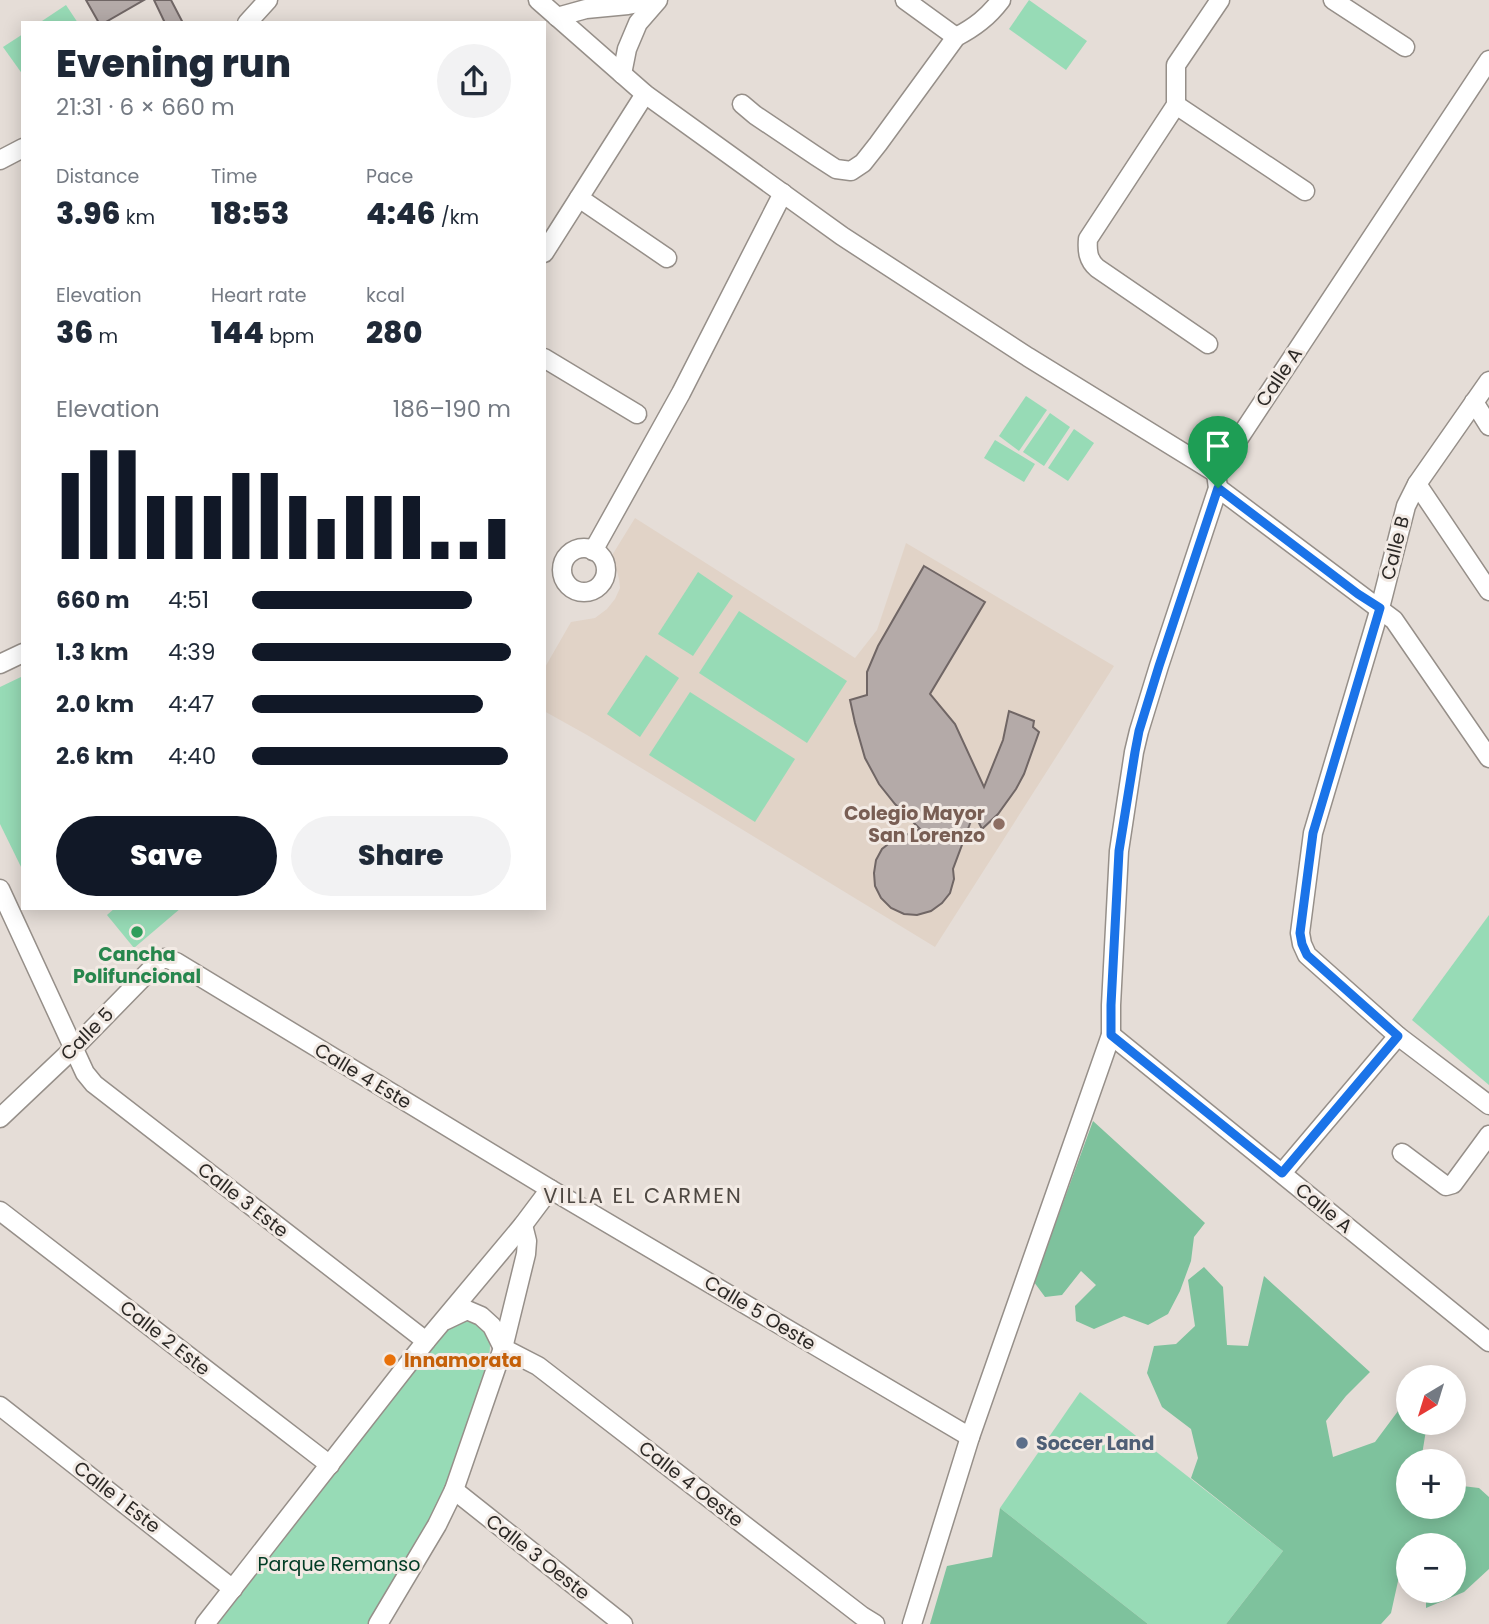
<!DOCTYPE html>
<meta charset="utf-8">
<style>
body{margin:0;font-family:Poppins,sans-serif;background:#f2f2f3;color:#1f2937;height:100vh;display:flex;flex-direction:column;font-size:26px;white-space:nowrap}
*{box-sizing:border-box;margin:0}
p{font-size:23px;color:#747a83}
.icon{flex:none;width:38px;height:38px;fill:none;stroke:currentColor;stroke-width:2;stroke-linecap:round;stroke-linejoin:round}
.map{position:relative;flex:1;overflow:hidden}
.drawer{position:absolute;left:21px;top:21px;width:525px;height:889px;display:flex;flex-direction:column;background:#fff;border-radius:0px;box-shadow:0 4px 18px #0003}
.drawer>*{flex:none}
.needle{width:46px;rotate:218deg}
.fabs{position:absolute;left:1396px;top:1365px;display:grid;gap:14px}
.fabs a{display:grid;place-items:center;width:70px;height:70px;border-radius:50%;background:#fff;box-shadow:0 4px 18px #0003;font-size:35px}
.pin{position:absolute;display:grid;place-items:center;width:60px;height:60px;color:#fff;margin:-72px -30px;border-radius:50% 50% 50% 0;rotate:-45deg;box-shadow:0 0 7px #0007}
.pin .icon{rotate:45deg}
.round{display:grid;place-items:center;flex:none;width:74px;height:74px;border-radius:37px;background:#f2f2f3}
.overview{display:flex;align-items:center;justify-content:space-between;height:119px;padding:0 35px}
h1{font-size:38px;font-weight:800;line-height:52px}
.stats{display:grid;grid-template-columns:repeat(3,1fr);gap:10px;height:119px;padding:7px 35px}
.stats div{display:grid;align-content:center}
.stats b{font-size:30px;font-weight:800}
.stats small{font-size:19px;font-weight:400}
.stats p{font-size:19px}
.chart{height:196px;padding:14px 35px}
.chart p{display:flex;justify-content:space-between}
.chart svg{width:100%;height:126px;margin-top:7px;stroke:#111827;stroke-width:6}
.primary-button{display:flex;gap:14px;margin-top:auto;padding:14px 35px}
.primary-button a{flex:1;height:80px;border-radius:42px;background:#111827;color:#fff;font-size:28px;font-weight:800;line-height:80px;text-align:center}
.primary-button a+a{background:#f2f2f3;color:#1f2937}
ul{padding:0 35px;list-style:none;font-size:23px}
li{display:grid;grid-template-columns:112px 84px 1fr;align-items:center;height:52px}
li i{height:18px;border-radius:9px;background:#111827}
.map>svg:first-child{display:block}
.built{fill:#e1d3c7}
.green{fill:#97dbb6}
.forest{fill:#7ec29d}
.building{fill:#b4aaa8;stroke:#706665;stroke-width:2}
.lines{fill:none;stroke-linecap:round;stroke-linejoin:round}
.minor-casing{stroke:#968f89;stroke-width:21}
.minor{stroke:#fff;stroke-width:18}
.route-casing{stroke:#fff;stroke-width:14}
.route{stroke:#1a73e8;stroke-width:9}
.education-dot{fill:#8d6e63;stroke:#f2eae4;stroke-width:2.5}
.leisure-dot{fill:#2e9e5b;stroke:#f2eae4;stroke-width:2.5}
.food-dot{fill:#e8710a;stroke:#f2eae4;stroke-width:2.5}
.service-dot{fill:#5c6f8a;stroke:#f2eae4;stroke-width:2.5}
.labels{text-anchor:middle;dominant-baseline:central;stroke-width:6;stroke-linejoin:round;paint-order:stroke}
.street-label{font-size:19px;fill:#2c2926;stroke:#f2eae4}
.education-label{font-size:19px;font-weight:bold;fill:#785e54;stroke:#f2eae4;text-anchor:end}
.leisure-label{font-size:19px;font-weight:bold;fill:#27864d;stroke:#f2eae4}
.food-label{font-size:19px;font-weight:bold;fill:#c56008;stroke:#f2eae4;text-anchor:start}
.service-label{font-size:19px;font-weight:bold;fill:#4e5e75;stroke:#f2eae4;text-anchor:start}
.park-label{font-size:19px;fill:#013c25;stroke:#f2eae4}
.neighbourhood-label{font-size:21px;letter-spacing:2px;fill:#4e4842;stroke:#f2eae4}
</style>
<div class="map">
<svg width="1489" height="1624" viewBox="0 0 1489 1624">
<rect width="100%" height="100%" fill="#e5ddd7"/>
<polygon class="built" points="635,518 855,658 877,630 906,543 1114,666 935,947 587,735 544,711 544,669 571,622 595,618 607,609 615,599 620,588 619,579 617,571 611,557"/>
<g class="green">
<polygon points="1029,0 1087,41 1066,70 1009,29"/>
<polygon points="66,5 78,23 39,23"/>
<polygon points="23,34 23,75 3,47"/>
<polygon points="1026,396 1047,410 1019,451 999,436"/>
<polygon points="1050,413 1070,427 1044,466 1023,452"/>
<polygon points="1074,429 1094,443 1068,481 1048,468"/>
<polygon points="995,440 1035,464 1024,482 984,458"/>
<polygon points="698,572 733,596 693,656 658,634"/>
<polygon points="739,611 847,681 807,743 699,673"/>
<polygon points="646,655 679,678 640,737 607,714"/>
<polygon points="23,676 23,871 0,824 0,687"/>
<polygon points="690,692 795,759 755,822 649,755"/>
<polygon points="115,908 181,908 134,948 107,915"/>
<polygon points="1489,915 1489,1085 1412,1020"/>
<path d="M461 1321C472 1322 484 1324 488 1335 494 1349 485 1368 481 1381 469 1424 454 1467 436 1508 418 1548 393 1586 370 1624H218L443 1335 451 1326Z"/>
<polygon points="1080,1392 1283,1551 1226,1624 1148,1624 1000,1508"/>
</g>
<g class="forest">
<polygon points="1093,1121 1205,1223 1194,1237 1191,1261 1180,1291 1168,1314 1148,1325 1124,1316 1094,1329 1076,1321 1075,1306 1096,1285 1081,1271 1062,1295 1045,1297 1034,1282"/>
<polygon points="1204,1267 1223,1287 1227,1345 1248,1346 1264,1276 1370,1372 1346,1396 1326,1421 1333,1457 1375,1442 1404,1403 1409,1407 1409,1423 1427,1424 1421,1461 1409,1461 1409,1507 1454,1507 1454,1485 1479,1488 1489,1497 1489,1569 1464,1592 1426,1608 1426,1591 1454,1591 1454,1545 1409,1545 1409,1565 1402,1563 1391,1613 1381,1624 1226,1624 1283,1551 1191,1478 1198,1458 1191,1429 1162,1407 1147,1373 1154,1346 1176,1344 1195,1326 1188,1280"/>
<polygon points="1000,1508 1148,1624 930,1624 947,1566 992,1557"/>
</g>
<g class="building">
<polygon points="86,0 144,0 104,23 99,23"/>
<polygon points="154,0 171,0 183,23 165,23"/>
<polygon points="924,566 985,602 930,694 955,724 984,787 1003,740 1009,711 1034,721 1033,727 1039,732 1024,774 1016,789 998,814 982,829 974,813 953,869 954,879 950,893 942,903 931,911 917,915 904,914 891,908 881,898 875,886 874,873 876,860 882,849 892,841 920,829 895,804 879,784 865,758 855,723 850,700 867,695 867,672 878,646"/>
</g>
<g class="lines">
<defs>
<g id="minor">
<polyline points="538,0 645,94 842,236 1028,357 1216,473"/>
<polyline points="905,0 956,37"/>
<polyline points="1333,0 1405,47"/>
<polyline points="557,17 586,9 628,5 655,0"/>
<polyline points="247,23 268,0"/>
<polyline points="622,74 627,49 638,23 658,0"/>
<path d="M742 104 755 115 816 156 836 169 851 171 863 163 878 144 956 37C975 27 988 17 1001 0"/>
<polyline points="1176,105 1305,191"/>
<polyline points="0,160 23,148"/>
<polyline points="579,198 667,258"/>
<polyline points="544,253 645,94"/>
<path d="M1208 344 1097 268C1088 260 1087 251 1088 239L1176 105V65L1220 0"/>
<polyline points="544,358 637,414"/>
<polyline points="1489,381 1417,484 1406,506 1380,608 1313,833 1300,933 1302,944 1307,955 1398,1036 1489,1105"/>
<polyline points="1474,402 1489,426"/>
<polyline points="1417,484 1489,591"/>
<polyline points="1218,488 1394,620 1489,758"/>
<circle cx="584" cy="570" r="22"/>
<polyline points="593,551 681,393 783,193"/>
<polyline points="0,664 23,653"/>
<polyline points="0,889 85,1073 94,1084 426,1341"/>
<polyline points="1111,1035 1489,1342"/>
<polyline points="0,1118 74,1048 158,962 165,958 176,962 550,1189 970,1437"/>
<polyline points="1402,1153 1446,1186 1453,1184 1489,1135"/>
<polyline points="1282,1173 1398,1036"/>
<polyline points="0,1211 330,1465"/>
<polyline points="446,1320 467,1310 481,1316 492,1326 503,1348 538,1366 862,1616 875,1624"/>
<polyline points="0,1406 233,1589"/>
<polyline points="454,1490 623,1624"/>
<polyline points="205,1624 426,1341 523,1225 550,1189"/>
<polyline points="378,1624 437,1525 454,1490 503,1348 526,1254 527,1241 523,1225"/>
<polyline points="912,1624 970,1437 1111,1035 1111,1005 1119,851 1134,752 1139,731 1159,666 1218,488 1216,473 1489,60"/>
</g>
</defs>
<use href="#minor" class="minor-casing"/>
<use href="#minor" class="minor"/>
</g>
<g class="lines">
<defs>
<polygon id="route" points="1218,488 1358,594 1380,608 1313,833 1300,933 1302,944 1307,955 1398,1036 1282,1173 1111,1035 1111,1005 1119,851 1135,752 1139,731 1159,666"/>
</defs>
<use href="#route" class="route-casing"/>
<use href="#route" class="route"/>
</g>
<circle class="education-dot" cx="999" cy="824" r="7"/>
<circle class="leisure-dot" cx="137" cy="932" r="7"/>
<circle class="food-dot" cx="390" cy="1360" r="7"/>
<circle class="service-dot" cx="1022" cy="1443" r="7"/>
<g class="labels">
<g class="street-label">
<text transform="translate(1279 377) rotate(-56)">Calle A</text>
<text transform="translate(1395 548) rotate(-76)">Calle B</text>
<text transform="translate(87 1034) rotate(-45)">Calle 5</text>
<text transform="translate(363 1076) rotate(31)">Calle 4 Este</text>
<text transform="translate(243 1200) rotate(38)">Calle 3 Este</text>
<text transform="translate(1324 1208) rotate(39)">Calle A</text>
<text transform="translate(760 1313) rotate(31)">Calle 5 Oeste</text>
<text transform="translate(165 1338) rotate(38)">Calle 2 Este</text>
<text transform="translate(691 1484) rotate(38)">Calle 4 Oeste</text>
<text transform="translate(117 1497) rotate(38)">Calle 1 Este</text>
<text transform="translate(538 1557) rotate(38)">Calle 3 Oeste</text>
</g>
<g class="education-label">
<text x="985" y="813">Colegio Mayor<tspan x="985" dy="22">San Lorenzo</tspan></text>
</g>
<g class="leisure-label">
<text x="137" y="954">Cancha<tspan x="137" dy="22">Polifuncional</tspan></text>
</g>
<g class="food-label">
<text x="404" y="1360">Innamorata</text>
</g>
<g class="service-label">
<text x="1036" y="1443">Soccer Land</text>
</g>
<g class="park-label">
<text x="339" y="1564">Parque Remanso</text>
</g>
<g class="neighbourhood-label">
<text x="643" y="1195">VILLA EL CARMEN</text>
</g>
</g>
</svg>
<div class="fabs">
<a><svg class="needle" viewBox="-14 -14 28 28"><path d="M0-13l5 13h-10z" fill="#e53935"/><path d="M0 13l5-13h-10z" fill="#747a83"/></svg></a>
<a>+</a>
<a>−</a>
</div>
<div class="pin" style="left:1218px;top:488px;background:#1e9e55"><svg class="icon" aria-label="arrive" viewBox="0 0 24 24"><path d="M6 21V4h12l-3 4 3 4H6"/></svg></div>
<section class="drawer">
<div class="overview"><div><h1>Evening run</h1><p>21:31 · 6 × 660 m</p></div><a class="round"><svg class="icon" aria-label="share" viewBox="0 0 24 24"><path d="M12 15V3M7 8l5-5 5 5M5 13v7h14v-7"/></svg></a></div>
<div class="stats">
<div><p>Distance</p><b>3.96<small> km</small></b></div>
<div><p>Time</p><b>18:53</b></div>
<div><p>Pace</p><b>4:46<small> /km</small></b></div>
</div>
<div class="stats">
<div><p>Elevation</p><b>36<small> m</small></b></div>
<div><p>Heart rate</p><b>144<small> bpm</small></b></div>
<div><p>kcal</p><b>280</b></div>
</div>
<div class="chart"><p><span>Elevation</span>186–190 m</p>
<svg viewBox="0 0 160 44" preserveAspectRatio="none"><path d="M5 44V14M15 44V6M25 44V6M35 44V22M45 44V22M55 44V22M65 44V14M75 44V14M85 44V22M95 44V30M105 44V22M115 44V22M125 44V22M135 44V38M145 44V38M155 44V30"/></svg>
</div>
<ul>
<li><b>660 m</b>4:51<i style="width:85%"></i></li>
<li><b>1.3 km</b>4:39<i style="width:100%"></i></li>
<li><b>2.0 km</b>4:47<i style="width:89%"></i></li>
<li><b>2.6 km</b>4:40<i style="width:99%"></i></li>
</ul>
<div class="primary-button"><a>Save</a><a>Share</a></div>
</section>
</div>
